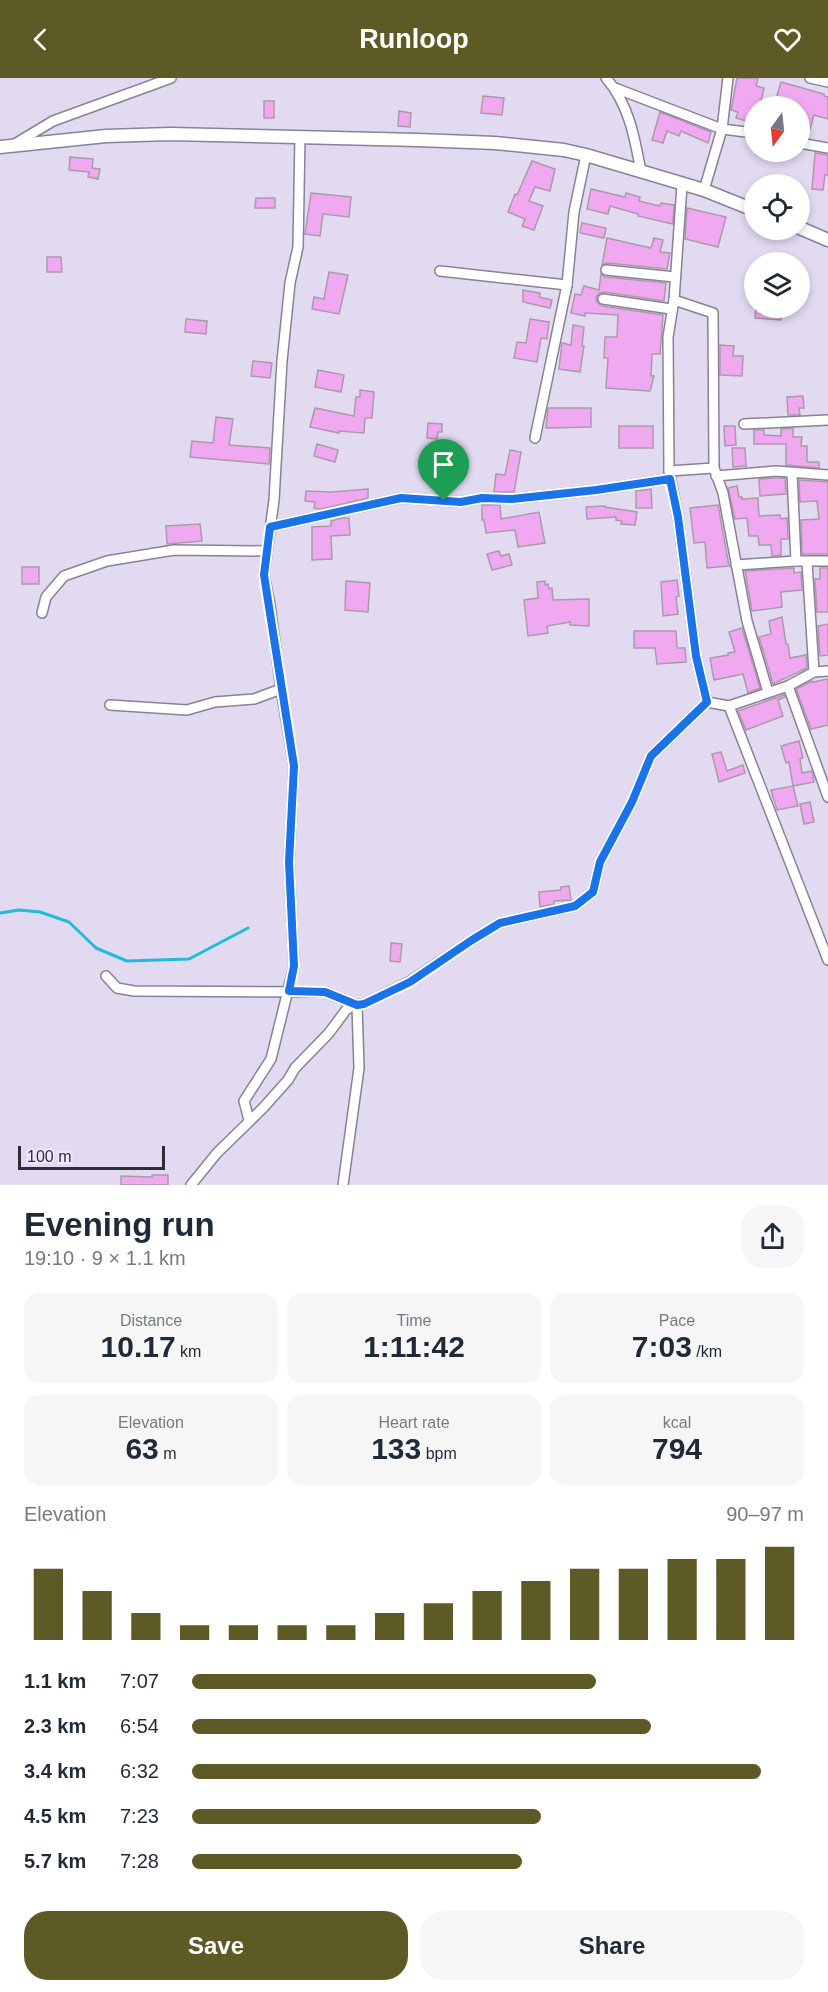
<!DOCTYPE html>
<meta charset="utf-8">
<style>
body{margin:0;font-family:Arial,sans-serif;background:#f6f6f7;color:#1f2937;height:100vh;display:flex;flex-direction:column;font-size:22px;white-space:nowrap}
*{box-sizing:border-box;margin:0}
p{font-size:20px;color:#747a83}
.icon{flex:none;width:33px;height:33px;fill:none;stroke:currentColor;stroke-width:2;stroke-linecap:round;stroke-linejoin:round}
.map{position:relative;height:1107px;overflow:hidden}
.panel{display:flex;flex-direction:column;background:#fff;flex:1}
.panel>*{flex:none}
.needle{width:39px;rotate:195deg}
.tools{position:absolute;left:744px;top:18px;display:grid;gap:12px}
.tools a{display:grid;place-items:center;width:66px;height:66px;border-radius:50%;background:#fff;box-shadow:0 3px 9px #0003;font-size:30px}
.scale{position:absolute;left:18px;bottom:15px;width:147px;box-sizing:border-box;padding-left:6px;border:3px solid #302d36;border-top:0;font-size:16px;line-height:21px;white-space:nowrap;color:#302d36;-webkit-text-stroke:4px #f0e8ff;paint-order:stroke}
.pin{position:absolute;display:grid;place-items:center;width:51px;height:51px;color:#fff;margin:-62px -26px;border-radius:50% 50% 50% 0;rotate:-45deg;box-shadow:0 0 6px #0007}
.pin .icon{rotate:45deg}
.round{display:grid;place-items:center;flex:none;width:63px;height:63px;border-radius:24px;background:#f6f6f7}
.headline{display:flex;align-items:center;justify-content:space-between;height:102px;padding:0 24px}
h1{font-size:33px;font-weight:600;line-height:45px}
.figures{display:grid;grid-template-columns:repeat(3,1fr);gap:9px;height:102px;padding:6px 24px}
.figures div{display:grid;align-content:center;border-radius:15px;background:#f6f6f7;text-align:center}
.figures b{font-size:30px;font-weight:600}
.figures small{font-size:16px;font-weight:400}
.figures p{font-size:16px}
.chart{height:168px;padding:12px 24px}
.chart p{display:flex;justify-content:space-between}
.chart svg{width:100%;height:108px;margin-top:6px;stroke:#5d5a26;stroke-width:6}
.action{display:flex;gap:12px;margin-top:auto;padding:12px 24px}
.action a{flex:1;height:69px;border-radius:24px;background:#5d5a26;color:#fff;font-size:24px;font-weight:600;line-height:69px;text-align:center}
.action a+a{background:#f6f6f7;color:#1f2937}
ul{padding:0 24px;list-style:none;font-size:20px}
li{display:grid;grid-template-columns:96px 72px 1fr;align-items:center;height:45px}
li i{height:15px;border-radius:8px;background:#5d5a26}
header{display:flex;justify-content:space-between;align-items:center;height:78px;padding:0 24px;background:#5d5a26;color:#fff;font-size:27px;font-weight:600}
.map>svg:first-child{display:block}
.lines{fill:none;stroke-linecap:round;stroke-linejoin:round}
.stream{stroke:#21bbda;stroke-width:3}
.building{fill:#f0a8f0;stroke:#ac9aab;stroke-width:1.5}
.minor-casing{stroke:#898196;stroke-width:12}
.tertiary-casing{stroke:#898196;stroke-width:15}
.minor{stroke:#fff;stroke-width:9}
.tertiary{stroke:#fff;stroke-width:12}
.route-casing{stroke:#fff;stroke-width:12}
.route{stroke:#1a73e8;stroke-width:8}
</style>
<header><svg class="icon" aria-label="back" viewBox="0 0 24 24"><path d="M15 5l-7 7 7 7"/></svg>Runloop<svg class="icon" aria-label="heart" viewBox="0 0 24 24"><path d="M12 20l-8-8c-3-5 5-10 8-4 3-6 11-1 8 4z"/></svg></header>
<div class="map">
<svg width="828" height="1107" viewBox="0 0 828 1107">
<rect width="100%" height="100%" fill="#e2daf1"/>
<g class="lines">
<polyline class="stream" points="0,835 19,832 40,834 69,844 96,870 127,883 189,881 248,850"/>
</g>
<g class="building">
<polygon points="737,0 758,0 756,8 764,10 760,28 754,28 754,45 736,40 738,34 731,32"/>
<polygon points="781,4 824,16 824,18 828,19 828,41 814,37 810,51 806,49 803,59 800,58 800,28 774,28"/>
<polygon points="483,18 504,20 502,37 481,35"/>
<rect x="264" y="23" width="10" height="17"/>
<polygon points="399,33 411,35 410,49 398,48"/>
<polygon points="660,34 711,54 708,65 681,53 679,58 667,53 663,65 652,62"/>
<polygon points="815,75 828,77 828,97 825,97 823,112 812,111"/>
<polygon points="70,79 93,81 92,90 100,91 98,101 88,99 89,94 69,92"/>
<polygon points="532,83 555,91 550,113 535,109 529,123 543,128 534,152 522,148 525,141 508,134 515,116 517,117"/>
<polygon points="591,111 625,119 626,115 640,119 639,123 660,128 661,125 674,127 673,146 638,138 638,136 610,128 608,136 587,131"/>
<polygon points="311,115 351,119 349,139 323,136 320,158 305,156"/>
<polygon points="256,120 275,120 275,130 255,130"/>
<polygon points="687,130 726,139 718,169 685,161"/>
<polygon points="582,145 606,150 604,160 580,155"/>
<polygon points="607,160 651,170 654,160 663,162 660,174 670,175 667,191 607,185 602,187"/>
<polygon points="47,179 61,179 62,194 47,194"/>
<polygon points="329,194 348,197 339,236 312,231 314,219 324,221"/>
<polygon points="601,196 605,199 666,205 664,223 604,214 600,215 596,219 597,224 602,228 663,237 660,276 652,276 651,298 654,298 650,313 606,310 608,280 604,280 605,259 617,259 618,237 585,235 585,238 571,235 575,216 581,217 584,208 599,212"/>
<polygon points="523,212 540,215 539,219 552,222 550,230 523,224"/>
<polygon points="756,230 782,233 781,242 755,240"/>
<polygon points="186,241 207,243 206,256 185,254"/>
<polygon points="530,241 549,244 547,261 541,260 537,284 514,280 517,264 526,265"/>
<polygon points="573,247 584,249 582,268 584,268 580,294 559,291 562,265 571,267"/>
<polygon points="720,267 734,268 733,278 743,278 742,298 720,297"/>
<polygon points="253,283 272,285 270,300 251,298"/>
<polygon points="318,292 344,297 341,314 315,309"/>
<polygon points="360,312 374,314 372,340 365,340 364,355 339,353 339,355 310,349 315,330 354,338 356,319 360,319"/>
<polygon points="803,318 804,330 799,330 800,337 788,337 787,319"/>
<polygon points="548,330 591,330 591,349 546,350"/>
<polygon points="216,339 233,341 229,367 270,370 269,386 190,379 192,363 213,365"/>
<polygon points="428,345 442,346 442,354 438,354 437,361 427,360"/>
<rect x="619" y="348" width="34" height="22"/>
<polygon points="724,348 735,348 736,367 725,368"/>
<polygon points="793,350 793,359 802,359 801,368 807,368 807,384 819,384 819,390 786,387 786,366 754,366 754,352 764,352 764,357 781,358 781,351"/>
<polygon points="317,366 338,372 335,384 314,378"/>
<polygon points="732,370 745,370 746,388 733,389"/>
<polygon points="510,372 521,374 514,414 494,414 496,396 505,397"/>
<polygon points="776,400 785,400 786,416 760,418 759,401"/>
<polygon points="799,402 828,404 828,476 802,476 801,442 819,441 817,423 800,424"/>
<polygon points="737,408 739,419 742,419 742,421 758,420 759,438 780,437 781,441 787,440 788,461 781,461 781,477 772,478 771,467 759,467 758,458 749,458 747,440 735,441 728,410"/>
<polygon points="368,411 368,420 321,431 314,430 315,424 305,423 306,413 331,414"/>
<polygon points="651,411 652,430 636,430 636,413"/>
<polygon points="482,427 500,427 501,441 539,434 545,465 518,469 515,452 486,455 484,442 482,442"/>
<polygon points="718,427 729,488 707,490 705,464 694,465 690,430"/>
<polygon points="605,428 605,429 637,434 635,447 621,446 622,443 616,442 616,439 587,441 586,429"/>
<polygon points="342,440 349,440 350,457 331,458 332,481 312,482 312,449 331,448 331,443"/>
<polygon points="200,446 202,463 167,466 166,448"/>
<polygon points="499,473 501,478 509,476 512,487 492,492 487,476"/>
<rect x="22" y="489" width="17" height="17"/>
<polygon points="794,490 794,495 801,494 802,512 781,514 782,529 752,533 745,493"/>
<polygon points="820,490 828,490 828,534 817,534 815,501 820,501"/>
<polygon points="677,502 679,518 676,519 678,536 663,538 661,504"/>
<polygon points="346,503 370,505 368,534 345,532"/>
<polygon points="545,503 545,507 548,506 549,511 552,510 553,522 589,521 589,548 570,547 570,544 547,548 548,555 528,558 524,522 538,520 537,504"/>
<polygon points="782,539 786,566 788,566 790,580 806,577 807,590 773,606 759,559 771,556 769,543"/>
<polygon points="828,546 828,577 820,578 818,548"/>
<polygon points="742,550 760,610 748,615 743,596 714,602 710,580 728,577 728,575 735,574 729,554"/>
<polygon points="634,553 676,553 677,570 685,570 686,584 657,586 655,570 634,570"/>
<polygon points="828,601 828,647 811,651 796,611 812,603 813,604"/>
<polygon points="784,617 785,619 778,622 783,638 746,652 738,633"/>
<polygon points="799,663 803,680 800,681 802,695 812,693 814,704 793,708 789,684 786,685 781,668"/>
<polygon points="721,674 727,693 743,687 745,695 719,704 712,676"/>
<polygon points="793,708 798,728 777,732 771,712"/>
<polygon points="810,724 814,744 804,746 800,726"/>
<polygon points="569,808 571,822 554,823 554,826 540,829 539,814 561,812 561,809"/>
<polygon points="391,865 402,866 400,884 390,883"/>
<polygon points="152,1097 168,1097 168,1107 121,1107 121,1098 152,1099"/>
</g>
<g class="lines">
<defs>
<g id="minor">
<path d="M606 0C629 26 635 61 641 94"/>
<polyline points="810,0 828,4"/>
<polyline points="615,10 722,51 754,55"/>
<polyline points="800,65 828,70"/>
<polyline points="13,67 53,43 171,0"/>
<polyline points="704,112 722,51 728,0"/>
<polyline points="606,192 675,199"/>
<polyline points="440,193 567,207"/>
<polyline points="603,221 671,231"/>
<polyline points="674,222 713,235 714,390 723,415 747,543 768,614"/>
<polyline points="744,346 828,342"/>
<polyline points="535,360 567,207 574,134 586,77"/>
<polyline points="669,393 714,390"/>
<polyline points="792,395 796,483"/>
<polyline points="716,398 776,393 828,397"/>
<polyline points="270,449 401,420 461,424 482,420 512,421 596,412 670,401"/>
<polyline points="807,484 814,594"/>
<polyline points="736,487 796,483 828,483"/>
<polyline points="42,535 46,519 64,498 107,483 174,472 267,473"/>
<polyline points="788,608 828,719"/>
<polyline points="707,624 729,628 788,608 814,594 828,593"/>
<polyline points="110,627 187,632 215,624 254,621 281,611 270,527 264,497 274,422 282,283 290,205 298,169 300,59"/>
<polyline points="729,628 828,882"/>
<polyline points="106,898 117,910 134,913 325,914 357,927 359,990 343,1107"/>
<polyline points="249,1042 244,1023 271,981 294,888 289,784 294,688 281,611"/>
<polyline points="191,1107 217,1075 263,1030 288,1002 295,990 329,955 346,932 353,927 364,926 409,904 472,862 500,845 575,828 593,814 600,784 632,724 651,678 707,624 696,578 678,439 669,393 668,259 674,222 682,107"/>
</g>
<g id="tertiary">
<polyline points="0,69 106,58 170,56 418,62 495,65 564,72 586,77 704,112 754,132"/>
<polyline points="800,150 828,162"/>
</g>
</defs>
<use href="#minor" class="minor-casing"/>
<use href="#tertiary" class="tertiary-casing"/>
<use href="#minor" class="minor"/>
<use href="#tertiary" class="tertiary"/>
</g>
<g class="lines">
<defs>
<polygon id="route" points="670,401 678,439 696,578 707,624 651,678 632,724 600,784 593,814 575,828 500,845 472,862 410,904 364,926 357,927 325,914 289,913 294,888 289,784 294,688 264,497 270,449 401,420 461,424 482,420 512,421 596,412"/>
</defs>
<use href="#route" class="route-casing"/>
<use href="#route" class="route"/>
</g>
</svg>
<div class="tools">
<a><svg class="needle" viewBox="-14 -14 28 28"><path d="M0-13l5 13h-10z" fill="#e53935"/><path d="M0 13l5-13h-10z" fill="#747a83"/></svg></a>
<a><svg class="icon" aria-label="locate" viewBox="0 0 24 24"><circle cx="12" cy="12" r="6"/><path d="M12 2v4M12 18v4M2 12h4M18 12h4"/></svg></a>
<a><svg class="icon" aria-label="layers" viewBox="0 0 24 24"><path d="M12 4l9 5-9 5-9-5zM3 14l9 5 9-5"/></svg></a>
</div>
<div class="scale">100 m</div>
<div class="pin" style="left:444px;top:423px;background:#1e9e55"><svg class="icon" aria-label="arrive" viewBox="0 0 24 24"><path d="M6 21V4h12l-3 4 3 4H6"/></svg></div>
</div>
<section class="panel">
<div class="headline"><div><h1>Evening run</h1><p>19:10 · 9 × 1.1 km</p></div><a class="round"><svg class="icon" aria-label="share" viewBox="0 0 24 24"><path d="M12 15V3M7 8l5-5 5 5M5 13v7h14v-7"/></svg></a></div>
<div class="figures">
<div><p>Distance</p><b>10.17<small> km</small></b></div>
<div><p>Time</p><b>1:11:42</b></div>
<div><p>Pace</p><b>7:03<small> /km</small></b></div>
</div>
<div class="figures">
<div><p>Elevation</p><b>63<small> m</small></b></div>
<div><p>Heart rate</p><b>133<small> bpm</small></b></div>
<div><p>kcal</p><b>794</b></div>
</div>
<div class="chart"><p><span>Elevation</span>90–97 m</p>
<svg viewBox="0 0 160 44" preserveAspectRatio="none"><path d="M5 44V15M15 44V24M25 44V33M35 44V38M45 44V38M55 44V38M65 44V38M75 44V33M85 44V29M95 44V24M105 44V20M115 44V15M125 44V15M135 44V11M145 44V11M155 44V6"/></svg>
</div>
<ul>
<li><b>1.1 km</b>7:07<i style="width:66%"></i></li>
<li><b>2.3 km</b>6:54<i style="width:75%"></i></li>
<li><b>3.4 km</b>6:32<i style="width:93%"></i></li>
<li><b>4.5 km</b>7:23<i style="width:57%"></i></li>
<li><b>5.7 km</b>7:28<i style="width:54%"></i></li>
</ul>
<div class="action"><a>Save</a><a>Share</a></div>
</section>
